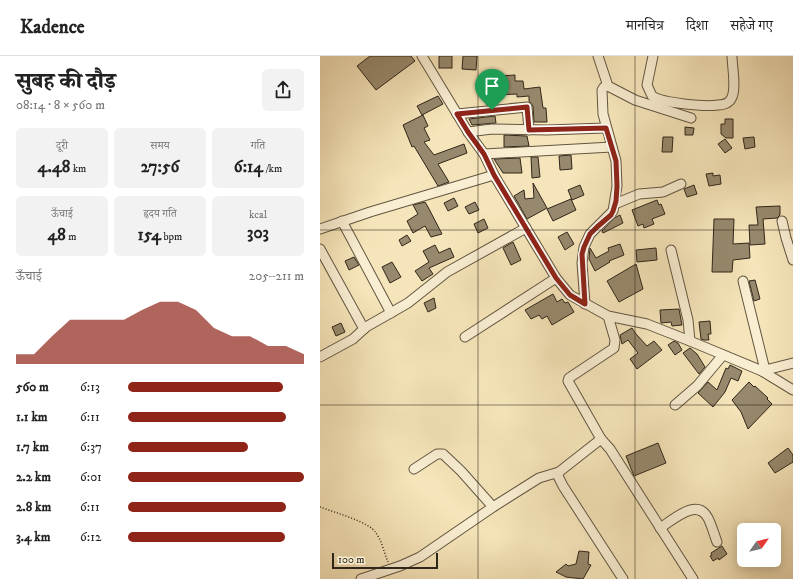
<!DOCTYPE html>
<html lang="hi">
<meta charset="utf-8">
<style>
body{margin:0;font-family:"IM FELL DW Pica","Noto Serif Devanagari",serif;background:#f2f2f2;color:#222;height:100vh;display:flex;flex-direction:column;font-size:15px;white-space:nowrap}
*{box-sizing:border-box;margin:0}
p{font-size:13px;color:#767676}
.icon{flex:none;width:22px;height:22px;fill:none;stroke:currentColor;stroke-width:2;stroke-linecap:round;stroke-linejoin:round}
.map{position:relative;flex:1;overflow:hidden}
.sheet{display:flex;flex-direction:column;background:#fff;width:320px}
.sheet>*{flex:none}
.needle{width:26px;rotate:56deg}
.buttons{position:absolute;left:417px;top:467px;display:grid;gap:8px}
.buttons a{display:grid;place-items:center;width:44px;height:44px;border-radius:6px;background:#fff;box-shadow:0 2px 10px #0003;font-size:20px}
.scale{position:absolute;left:12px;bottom:10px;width:106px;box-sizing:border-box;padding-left:4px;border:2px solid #302619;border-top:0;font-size:11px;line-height:14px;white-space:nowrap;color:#302619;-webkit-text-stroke:3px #f9eed2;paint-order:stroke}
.pin{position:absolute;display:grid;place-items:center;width:34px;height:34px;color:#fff;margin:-41px -17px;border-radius:50% 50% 50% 0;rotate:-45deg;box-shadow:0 0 4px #0007}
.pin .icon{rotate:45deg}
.round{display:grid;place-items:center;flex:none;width:42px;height:42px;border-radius:6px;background:#f2f2f2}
.headline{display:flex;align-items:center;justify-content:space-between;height:68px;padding:0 16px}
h1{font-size:22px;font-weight:800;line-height:30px}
.figures{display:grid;grid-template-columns:repeat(3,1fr);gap:6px;height:68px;padding:4px 16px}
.figures div{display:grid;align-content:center;border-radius:6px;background:#f2f2f2;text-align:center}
.figures b{font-size:17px;font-weight:800}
.figures small{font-size:11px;font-weight:400}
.figures p{font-size:11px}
.chart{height:112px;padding:8px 16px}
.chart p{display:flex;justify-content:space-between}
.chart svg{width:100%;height:72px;margin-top:4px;fill:#8f2418;opacity:.7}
ul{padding:0 16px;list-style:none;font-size:13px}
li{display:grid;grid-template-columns:64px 48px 1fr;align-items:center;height:30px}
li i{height:10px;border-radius:5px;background:#8f2418}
header{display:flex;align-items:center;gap:24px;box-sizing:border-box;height:56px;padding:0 20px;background:#fff;border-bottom:1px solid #e0e0e0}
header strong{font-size:19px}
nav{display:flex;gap:22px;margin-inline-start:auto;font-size:14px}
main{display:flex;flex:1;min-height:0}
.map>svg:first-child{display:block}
.building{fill:#97896d;stroke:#302619}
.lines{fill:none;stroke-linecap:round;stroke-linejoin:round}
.minor-casing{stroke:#625641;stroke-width:11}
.path{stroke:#302619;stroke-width:1.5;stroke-dasharray:1 2;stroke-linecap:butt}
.minor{stroke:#f9eed2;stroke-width:9}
.route-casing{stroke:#fff;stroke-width:8}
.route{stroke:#8f2418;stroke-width:5}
.grid{fill:none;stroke:#302619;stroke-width:1;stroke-opacity:0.55}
</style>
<header>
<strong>Kadence</strong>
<nav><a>मानचित्र</a><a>दिशा</a><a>सहेजे गए</a></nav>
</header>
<main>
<section class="sheet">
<div class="headline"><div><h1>सुबह की दौड़</h1><p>08:14 · 8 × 560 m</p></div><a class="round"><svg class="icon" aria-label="share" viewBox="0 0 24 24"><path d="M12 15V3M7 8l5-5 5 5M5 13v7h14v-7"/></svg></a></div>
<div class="figures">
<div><p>दूरी</p><b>4.48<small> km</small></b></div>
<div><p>समय</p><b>27:56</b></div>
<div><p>गति</p><b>6:14<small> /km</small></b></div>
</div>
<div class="figures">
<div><p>ऊँचाई</p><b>48<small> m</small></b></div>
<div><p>हृदय गति</p><b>154<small> bpm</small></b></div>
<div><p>kcal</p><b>303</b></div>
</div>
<div class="chart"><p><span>ऊँचाई</span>205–211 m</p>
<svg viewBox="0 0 160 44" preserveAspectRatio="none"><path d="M0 44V38L10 38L20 27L30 17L40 17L50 17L60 17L70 11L80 6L90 6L100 11L110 22L120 27L130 27L140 33L150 33L160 38V44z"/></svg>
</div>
<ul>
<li><b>560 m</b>6:13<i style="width:88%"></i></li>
<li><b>1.1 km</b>6:11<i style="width:90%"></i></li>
<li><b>1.7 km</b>6:37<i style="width:68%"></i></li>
<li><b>2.2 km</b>6:01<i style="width:100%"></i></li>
<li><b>2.8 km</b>6:11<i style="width:90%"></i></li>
<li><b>3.4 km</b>6:12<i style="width:89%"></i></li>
</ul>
</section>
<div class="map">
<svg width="473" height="523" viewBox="0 0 473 523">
<rect width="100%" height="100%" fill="#f6e5ba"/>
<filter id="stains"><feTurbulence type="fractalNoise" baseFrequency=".005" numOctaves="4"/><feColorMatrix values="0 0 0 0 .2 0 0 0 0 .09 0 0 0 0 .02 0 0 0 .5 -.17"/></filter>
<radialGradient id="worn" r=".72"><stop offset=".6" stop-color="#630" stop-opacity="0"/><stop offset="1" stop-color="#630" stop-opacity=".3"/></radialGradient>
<g class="building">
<polygon points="50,0 91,0 95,5 56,34 37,10"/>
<rect x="119" y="0" width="13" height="12"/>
<polygon points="143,0 157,0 156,14 142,13"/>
<polygon points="195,19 195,25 203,25 204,33 220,31 223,52 226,52 227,66 214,66 213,50 209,45 209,40 197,41 197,38 176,39 178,44 167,49 160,33 179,25 179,20"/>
<polygon points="118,40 123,48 102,59 97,50"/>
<polygon points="103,59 108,70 104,72 110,84 104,86 114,99 144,88 147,97 118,108 129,126 118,130 94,90 92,91 83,69"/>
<polygon points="175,60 176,67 152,69 149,63"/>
<polygon points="405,63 413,63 413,82 406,82 401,78 401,68 405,68"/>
<polygon points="365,71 374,72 373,79 365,79"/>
<polygon points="184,79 207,80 209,90 184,91"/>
<polygon points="343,81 353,81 352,96 342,96"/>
<polygon points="434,81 435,91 425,93 423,82"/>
<polygon points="405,83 412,92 405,97 398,88"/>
<polygon points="251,99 252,113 240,114 239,100"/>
<polygon points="211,101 218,101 220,121 212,122"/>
<polygon points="200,102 202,117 183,117 174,103"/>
<polygon points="393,117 393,120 400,119 401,128 389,130 386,118"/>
<polygon points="213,127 227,152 207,163 194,140 204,134 205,143 214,142"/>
<polygon points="260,129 264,139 252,144 248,134"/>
<polygon points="374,129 377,138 367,141 364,133"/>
<polygon points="134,142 138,150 128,155 124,147"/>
<polygon points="251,143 256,154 233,165 227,153"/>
<polygon points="337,144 339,149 341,148 345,158 332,163 334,168 324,172 323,168 318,170 312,154"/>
<polygon points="105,146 108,151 122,178 111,181 105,170 93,177 87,165 98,158 93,149"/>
<polygon points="155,146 159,154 149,158 145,151"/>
<polygon points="460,150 460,159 457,162 443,163 445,188 430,189 429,169 438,169 436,151"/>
<polygon points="300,159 303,167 283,177 282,175 294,162"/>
<polygon points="164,163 168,172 158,177 154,168"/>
<polygon points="394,163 414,163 413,188 429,187 430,202 413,204 412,216 392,216"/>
<polygon points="247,176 254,188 245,194 238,181"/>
<polygon points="87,179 91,185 82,190 79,184"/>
<polygon points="193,186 201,204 191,209 183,192"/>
<polygon points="300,188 304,199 289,205 290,206 275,215 269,203 270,192 276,202 289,195 288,192"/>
<polygon points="115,189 119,197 130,192 134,201 109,212 113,218 102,225 95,215 109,206 103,195"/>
<polygon points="336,192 337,204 317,206 316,194"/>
<polygon points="34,201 39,209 29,214 25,205"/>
<polygon points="72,206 81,221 70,227 62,211"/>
<polygon points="316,208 323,233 299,246 287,225"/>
<polygon points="435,224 440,243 434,245 429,225"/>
<polygon points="233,238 237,246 242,243 245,247 248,246 254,256 232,269 227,260 222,263 219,259 211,263 205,254"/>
<polygon points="114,242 116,252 108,256 104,247"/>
<polygon points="359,253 362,269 352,270 351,266 341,267 340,254"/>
<polygon points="390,265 391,278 388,278 389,284 384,284 381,283 379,266"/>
<polygon points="21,267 25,276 16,280 12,271"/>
<polygon points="312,272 316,278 327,290 334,285 342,294 317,313 310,303 318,297 308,284 302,288 300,279"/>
<polygon points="354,285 358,287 362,294 355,299 348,289"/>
<polygon points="370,292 377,298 385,311 379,318 363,297"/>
<polygon points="410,309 422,315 418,325 411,322 405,336 393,351 378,337 388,326 397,334 406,312 408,313"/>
<polygon points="429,326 434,331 435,330 448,342 447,343 452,348 428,373 421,356 412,344"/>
<polygon points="338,387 346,407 314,420 306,400"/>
<polygon points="468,392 473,399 473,406 455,417 448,407"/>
<polygon points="402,490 407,498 399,504 398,502 393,505 390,500 392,499 391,497"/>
<polygon points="259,495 269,496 268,508 271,509 263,523 246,521 236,516 246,508 248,510 256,508"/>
</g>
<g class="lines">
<defs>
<g id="minor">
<polyline points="102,0 148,76 164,98 174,119 236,222 250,239 288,260 327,268 370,285 442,315 473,334"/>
<polyline points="278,0 288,30 315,44 371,62"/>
<path d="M333 0 327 29 332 40C342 47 385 51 398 49 403 49 409 47 411 43 417 34 412 10 412 0"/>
<polyline points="137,58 207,51 209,74"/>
<polyline points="148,76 172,73 227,74 285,72"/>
<polyline points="164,98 292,91"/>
<polyline points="295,148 319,138 343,136 361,128"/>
<polyline points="22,165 71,257"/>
<polyline points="462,165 466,182 473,204"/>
<polyline points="0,173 50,156 174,119"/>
<polyline points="0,193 44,273"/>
<polyline points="351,194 368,264 370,285"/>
<polyline points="423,225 445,314"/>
<polyline points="265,248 262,207 264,191 270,178 293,155 297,130 296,105 283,58 282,34 284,31 288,30"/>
<polyline points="145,281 236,222"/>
<polyline points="0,301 33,283 46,271 88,247 127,216 206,172"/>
<polyline points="442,315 473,307"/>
<polyline points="355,349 377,330 403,299"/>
<polyline points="281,383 290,393 373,523"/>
<polyline points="94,413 117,398 123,398 141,415 173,451"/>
<polyline points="239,416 238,420 243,430 303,523"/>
<path d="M340 472C353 464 377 441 388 462 392 470 394 478 397 486"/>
<polyline points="41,523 80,510 100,501 173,451 219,422 239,416 281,383 248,325 249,322 294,292 295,284 288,260"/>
</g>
</defs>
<use href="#minor" class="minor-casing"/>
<path class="path" d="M0 451C13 456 50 466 56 477 62 485 64 497 68 506"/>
<use href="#minor" class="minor"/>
</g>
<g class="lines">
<defs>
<polygon id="route" points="207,51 209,74 286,72 296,105 297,130 296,145 293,155 291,159 277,171 270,178 264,191 262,198 265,248 250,239 236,222 174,119 164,98 148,76 137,58"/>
</defs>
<use href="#route" class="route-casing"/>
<use href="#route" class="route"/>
</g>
<path class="grid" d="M158 0V523M315 0V523M0 174H473M0 349H473"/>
<rect width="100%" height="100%" filter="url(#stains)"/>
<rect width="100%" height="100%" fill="url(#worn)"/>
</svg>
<div class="buttons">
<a><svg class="needle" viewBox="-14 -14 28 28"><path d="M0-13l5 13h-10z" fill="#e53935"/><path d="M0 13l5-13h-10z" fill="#767676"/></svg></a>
</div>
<div class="scale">100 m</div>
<div class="pin" style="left:172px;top:54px;background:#1e9e55"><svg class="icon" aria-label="arrive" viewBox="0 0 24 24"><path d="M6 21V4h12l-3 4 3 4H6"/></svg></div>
</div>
</main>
